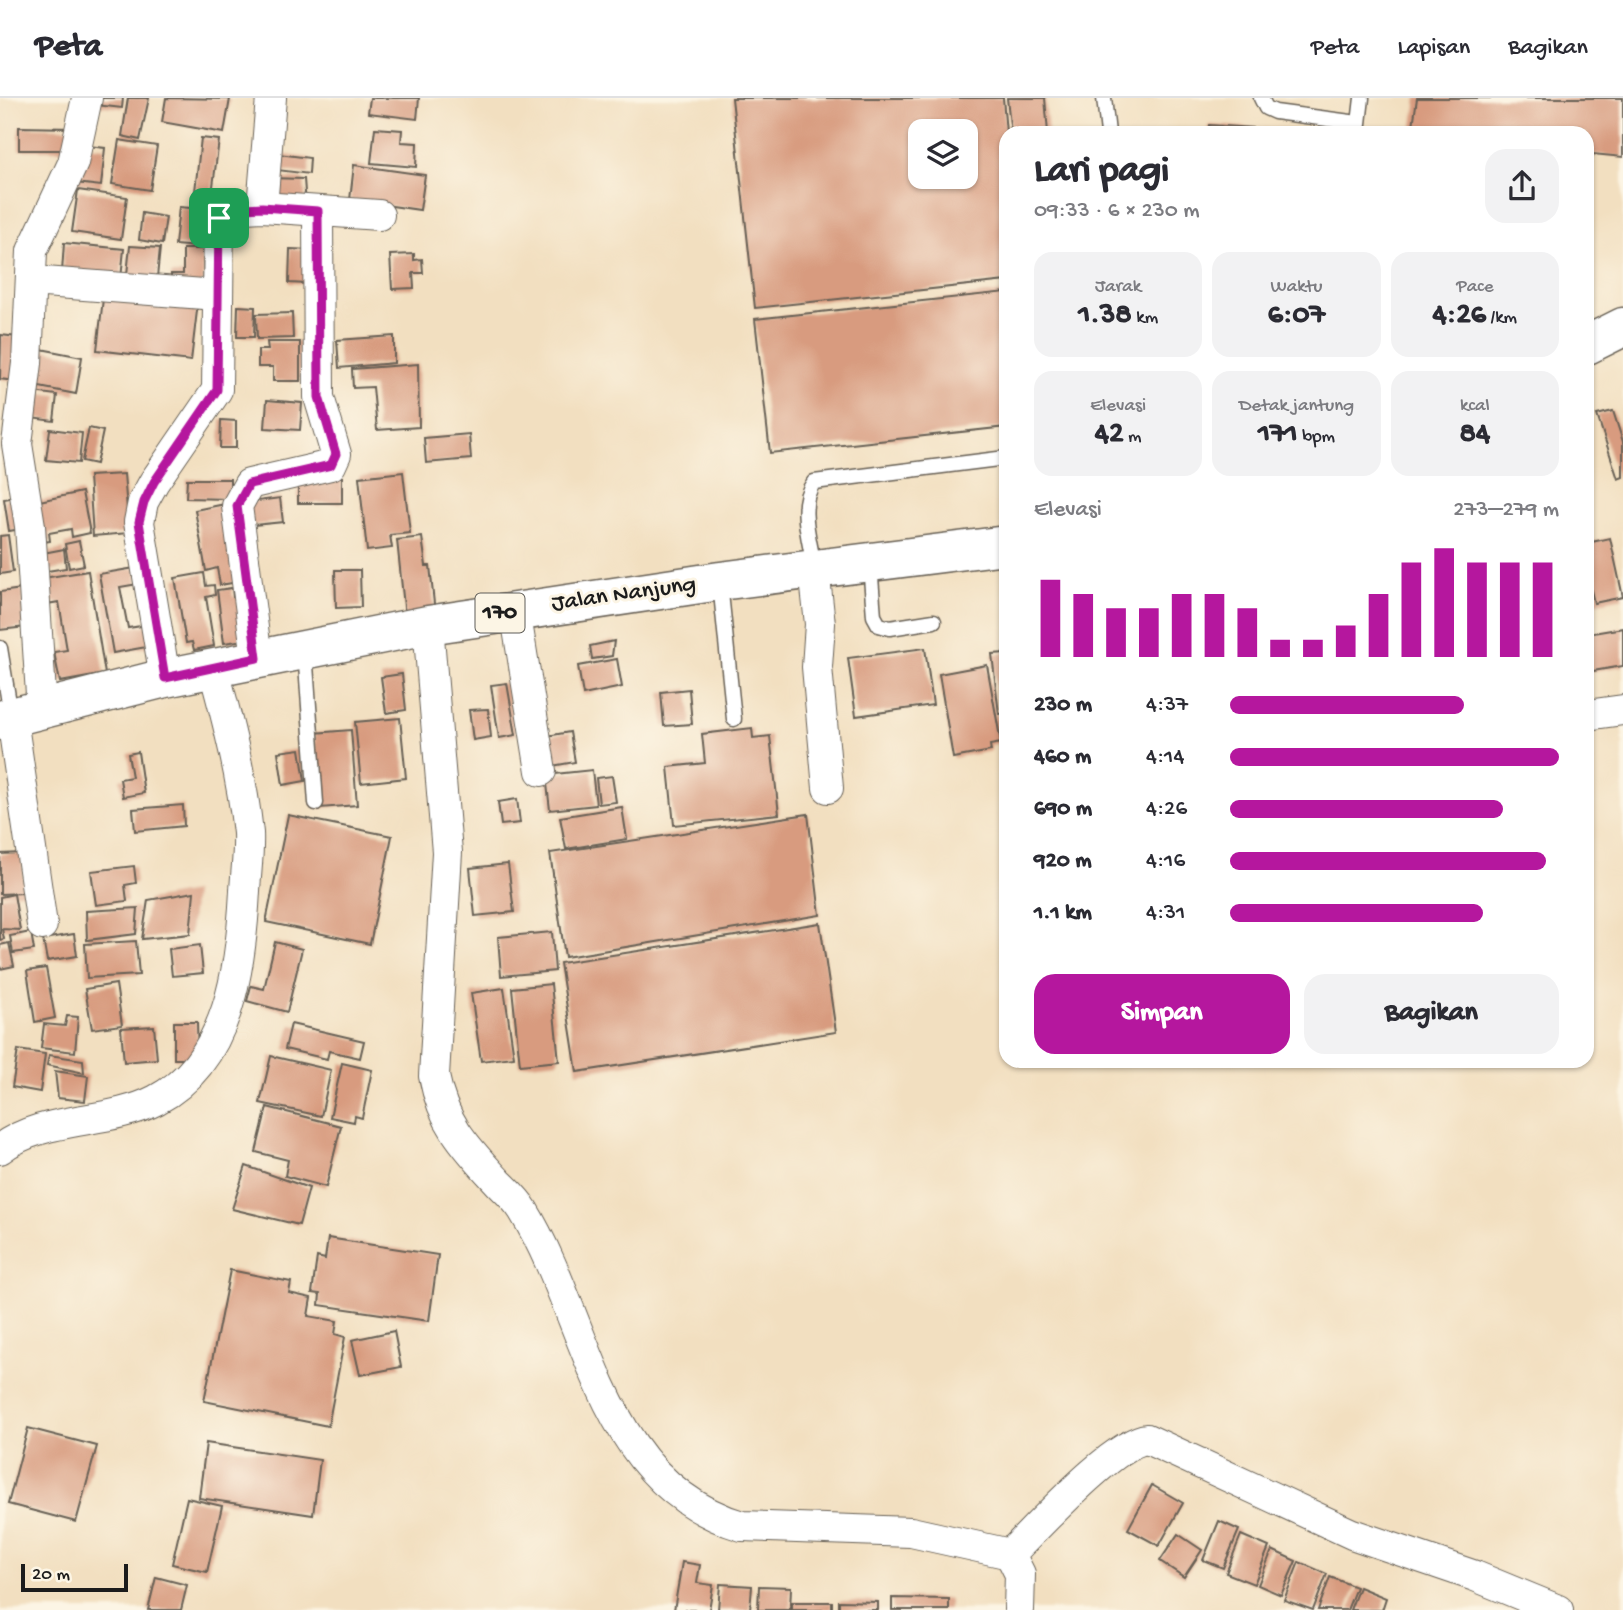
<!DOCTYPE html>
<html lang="id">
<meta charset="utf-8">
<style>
body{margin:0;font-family:"Gochi Hand",sans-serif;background:#f2f2f3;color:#2b2b33;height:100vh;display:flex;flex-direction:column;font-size:26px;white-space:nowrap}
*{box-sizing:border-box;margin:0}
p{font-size:23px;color:#7c7c81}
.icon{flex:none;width:38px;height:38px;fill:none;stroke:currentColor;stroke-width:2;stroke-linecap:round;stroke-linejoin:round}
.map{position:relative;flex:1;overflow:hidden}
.drawer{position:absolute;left:999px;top:28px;width:595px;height:942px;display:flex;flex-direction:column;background:#fff;border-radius:21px;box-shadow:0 2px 5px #0004}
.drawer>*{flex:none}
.tools{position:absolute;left:908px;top:21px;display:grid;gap:14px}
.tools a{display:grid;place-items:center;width:70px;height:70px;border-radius:14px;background:#fff;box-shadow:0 2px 5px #0004;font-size:35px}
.scale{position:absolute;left:21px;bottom:18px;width:107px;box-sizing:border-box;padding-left:7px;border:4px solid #1c1c1c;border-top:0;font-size:19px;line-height:24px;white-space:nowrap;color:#1c1c1c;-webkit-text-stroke:5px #fcf5e5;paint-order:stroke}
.pin{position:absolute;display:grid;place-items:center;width:60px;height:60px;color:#fff;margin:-30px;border-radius:14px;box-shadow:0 4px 10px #0006}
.round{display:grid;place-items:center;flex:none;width:74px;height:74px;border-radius:21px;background:#f2f2f3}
.summary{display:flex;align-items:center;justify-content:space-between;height:119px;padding:0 35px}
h1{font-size:38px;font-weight:700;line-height:52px}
.stats{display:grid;grid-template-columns:repeat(3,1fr);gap:10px;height:119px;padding:7px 35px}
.stats div{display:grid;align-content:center;border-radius:18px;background:#f2f2f3;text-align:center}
.stats b{font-size:30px;font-weight:700}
.stats small{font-size:19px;font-weight:400}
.stats p{font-size:19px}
.chart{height:196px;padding:14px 35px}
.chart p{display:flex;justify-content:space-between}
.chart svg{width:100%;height:126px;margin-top:7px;stroke:#b5179e;stroke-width:6}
.cta{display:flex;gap:14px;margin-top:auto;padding:14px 35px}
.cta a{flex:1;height:80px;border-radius:21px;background:#b5179e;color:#fff;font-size:28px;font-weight:700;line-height:80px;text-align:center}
.cta a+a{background:#f2f2f3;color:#2b2b33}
ul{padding:0 35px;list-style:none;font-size:23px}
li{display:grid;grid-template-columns:112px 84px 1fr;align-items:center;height:52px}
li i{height:18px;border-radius:9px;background:#b5179e}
header{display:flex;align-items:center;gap:42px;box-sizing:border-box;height:98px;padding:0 35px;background:#fff;border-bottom:2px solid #e1e1e2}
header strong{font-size:33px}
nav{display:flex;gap:38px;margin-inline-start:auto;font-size:24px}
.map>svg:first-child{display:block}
.building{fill:#d89b7f;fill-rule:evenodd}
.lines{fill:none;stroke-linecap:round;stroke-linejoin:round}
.service-casing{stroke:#676055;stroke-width:17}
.minor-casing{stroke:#676055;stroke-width:32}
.primary-casing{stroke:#676055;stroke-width:41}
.service{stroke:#fff;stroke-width:14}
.minor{stroke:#fff;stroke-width:30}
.primary{stroke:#fff;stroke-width:38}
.route-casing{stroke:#fff;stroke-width:14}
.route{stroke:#b5179e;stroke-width:9}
.labels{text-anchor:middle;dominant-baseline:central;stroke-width:6;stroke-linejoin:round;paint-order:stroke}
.shield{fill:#fcf5e5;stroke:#5f5d58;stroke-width:2}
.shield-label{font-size:23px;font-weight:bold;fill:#1c1c1c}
.street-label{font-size:24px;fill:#1c1c1c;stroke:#fcf5e5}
</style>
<header>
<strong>Peta</strong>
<nav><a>Peta</a><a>Lapisan</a><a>Bagikan</a></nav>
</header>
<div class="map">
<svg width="1623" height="1512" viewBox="0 0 1623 1512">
<rect width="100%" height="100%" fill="#fcf5e5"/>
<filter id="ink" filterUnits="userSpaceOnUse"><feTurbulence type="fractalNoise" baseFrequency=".0143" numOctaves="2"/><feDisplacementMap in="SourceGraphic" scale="14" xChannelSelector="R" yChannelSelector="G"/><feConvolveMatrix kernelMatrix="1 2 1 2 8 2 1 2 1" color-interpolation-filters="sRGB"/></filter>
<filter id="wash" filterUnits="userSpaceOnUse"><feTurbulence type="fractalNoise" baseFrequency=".00686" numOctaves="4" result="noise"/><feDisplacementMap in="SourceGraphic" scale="28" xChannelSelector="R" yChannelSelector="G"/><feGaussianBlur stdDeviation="1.57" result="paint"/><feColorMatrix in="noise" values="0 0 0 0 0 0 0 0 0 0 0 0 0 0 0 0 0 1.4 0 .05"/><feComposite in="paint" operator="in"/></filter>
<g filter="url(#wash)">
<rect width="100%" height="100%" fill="#f2dfc0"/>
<g id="blocks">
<g class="building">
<polygon points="96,0 123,0 122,10 96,7"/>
<polygon points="128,0 149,0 140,42 122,38"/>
<polygon points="166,0 230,1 224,35 162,24"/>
<polygon points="370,0 419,0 417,21 368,15"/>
<path d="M732 0H1003L1006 35V183L755 210ZM920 33H966V79H920Z"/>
<polygon points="1007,0 1045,0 1048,35 1011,35"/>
<polygon points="1417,0 1623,0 1623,59 1593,56 1587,86 1587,35 1412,35"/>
<polygon points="1209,27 1285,32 1285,35 1208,35"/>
<polygon points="19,29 74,30 74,52 19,52"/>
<polygon points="375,30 402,32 401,44 417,45 416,69 371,65"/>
<polygon points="201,40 219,42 211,104 194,102"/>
<polygon points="119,42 157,48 150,92 112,86"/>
<polygon points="80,47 105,50 101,88 76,85"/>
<polygon points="271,55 310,60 309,76 269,71"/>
<polygon points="354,67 425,77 420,112 350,102"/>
<polygon points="269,80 304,81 306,107 271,106"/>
<polygon points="78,92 127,99 121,141 72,134"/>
<polygon points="179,109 202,111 198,149 175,147"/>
<polygon points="142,115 166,119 162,146 139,142"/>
<polygon points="64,145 124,151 121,181 62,174"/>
<polygon points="130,148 160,150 156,189 126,186"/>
<polygon points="183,151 203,151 204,191 171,192 171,176 183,176"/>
<polygon points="290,151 310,152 308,186 289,185"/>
<polygon points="414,156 414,162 422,161 423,175 413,175 414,190 392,191 390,157"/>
<polygon points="104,192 198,204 191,263 97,252"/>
<polygon points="1006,194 1006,329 770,355 755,221"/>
<polygon points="238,208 255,209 254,239 237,239"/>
<polygon points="292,215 293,240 257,241 256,216"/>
<polygon points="1,237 17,239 23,284 0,281"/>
<polygon points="394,238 394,265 339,270 337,242"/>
<polygon points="267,244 300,244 300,283 273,283 273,269 258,269 258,252 268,252"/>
<polygon points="41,251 82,259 76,296 34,288"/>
<polygon points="418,266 419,329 377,332 373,289 353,290 352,271"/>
<polygon points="25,293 57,297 54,323 22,319"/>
<polygon points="267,302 302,305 300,332 265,330"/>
<polygon points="1613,313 1623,344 1623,379 1618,381 1597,317"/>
<polygon points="221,322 236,323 236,350 220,350"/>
<polygon points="89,330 103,333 96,366 82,363"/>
<polygon points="50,331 82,335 79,365 46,362"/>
<polygon points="469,336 471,361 426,365 424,340"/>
<polygon points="403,374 410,435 390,437 392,450 367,453 359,379"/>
<polygon points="124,376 129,435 93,438 89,378"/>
<rect x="298" y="379" width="44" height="26"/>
<polygon points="187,381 230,381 230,401 186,400"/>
<polygon points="82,394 90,435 72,439 71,431 49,435 50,443 39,445 30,405"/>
<polygon points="15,399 21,431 9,433 4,401"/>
<polygon points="280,400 283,424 244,428 242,405"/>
<polygon points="230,405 244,483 220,487 217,470 206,473 195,412"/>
<polygon points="8,437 13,474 0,476 0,438"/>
<polygon points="422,439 426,468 430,468 435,515 405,518 397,442"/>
<polygon points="1610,440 1623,499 1594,505 1587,476 1587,445"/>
<polygon points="79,443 84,467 69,470 65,446"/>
<polygon points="64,451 66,470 41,474 38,456"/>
<polygon points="135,470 138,486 120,489 128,530 148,527 152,548 113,555 99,476"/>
<polygon points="335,472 360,472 361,509 336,510"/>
<polygon points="88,473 105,576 60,584 54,554 67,552 59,504 47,506 43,480"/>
<polygon points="204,475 206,488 214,487 215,497 206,499 214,548 194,552 192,544 186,545 175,480"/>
<polygon points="232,490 233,499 238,498 244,542 224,545 217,492"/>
<polygon points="22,491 26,529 0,532 0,494"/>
<polygon points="1623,530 1623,568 1587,574 1587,536"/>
<polygon points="614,543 612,558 592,561 590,548"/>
<polygon points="925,550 933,607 856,618 848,560"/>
<polygon points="1006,555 1006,615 999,616 992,556"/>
<polygon points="617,561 622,589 583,597 578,568"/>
<polygon points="987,567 1001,645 990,647 991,653 953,660 939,576"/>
<polygon points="402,576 406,612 386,615 381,579"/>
<polygon points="507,585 516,637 499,640 491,587"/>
<polygon points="689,591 692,626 664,628 661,594"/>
<polygon points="488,611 491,639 473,642 469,612"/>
<polygon points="400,620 406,680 361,685 355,624"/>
<polygon points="752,630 753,640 770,638 779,716 674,727 668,669 705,665 702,636"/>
<polygon points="351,632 357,707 320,710 314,635"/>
<polygon points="570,634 575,664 546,669 541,639"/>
<polygon points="300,651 305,683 283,687 278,654"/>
<polygon points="138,654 144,695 123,699 120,681 132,679 128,656"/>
<polygon points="592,672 596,707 550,712 546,677"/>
<polygon points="612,678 616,704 599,706 596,680"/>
<polygon points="517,701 520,725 501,727 498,704"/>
<polygon points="183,707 184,728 135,733 133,711"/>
<polygon points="622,709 627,741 566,751 560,719"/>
<polygon points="808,716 820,817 565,859 550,755"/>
<polygon points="288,717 392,738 370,846 266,824"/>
<polygon points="22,755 24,795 0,796 0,756"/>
<polygon points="508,766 514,814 475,818 470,770"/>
<polygon points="134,768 136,785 125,787 127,803 96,807 91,773"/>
<polygon points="194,794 190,836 142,841 148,802"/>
<polygon points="14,796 20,832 2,831 4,841 0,842 0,799"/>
<polygon points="138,810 136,836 87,842 86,813"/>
<polygon points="820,825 836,934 577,974 560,865"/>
<polygon points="31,834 34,852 13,855 10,838"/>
<polygon points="552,834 555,873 501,878 498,839"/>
<polygon points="74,836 77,858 47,863 43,841"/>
<polygon points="136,843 139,877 87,880 85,846"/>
<polygon points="275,844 302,851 287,914 247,903 251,888 264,891"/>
<polygon points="9,845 14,868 0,871 0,847"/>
<polygon points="200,847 203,875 172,878 169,851"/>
<polygon points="46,870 55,920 35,924 27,873"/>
<polygon points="116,886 122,927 92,931 85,891"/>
<polygon points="551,886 559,963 520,967 512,890"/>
<polygon points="504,890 514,959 481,963 471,895"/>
<polygon points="67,918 78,919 75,954 41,950 44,926 65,928"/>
<polygon points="174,924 197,924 198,961 174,961"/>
<polygon points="291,926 364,943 360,960 329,953 327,961 285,951"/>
<polygon points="154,928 157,961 124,964 121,930"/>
<polygon points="18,952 45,956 40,994 12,989"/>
<polygon points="49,957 83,962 84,975 47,967"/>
<polygon points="271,958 331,972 321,1018 260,1005"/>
<polygon points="342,965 372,972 362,1020 355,1018 354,1024 330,1019"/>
<polygon points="55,973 88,978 85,1003 58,1000"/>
<polygon points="267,1009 341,1028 326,1089 285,1078 288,1062 256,1054"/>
<polygon points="246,1068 309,1090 299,1127 232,1111"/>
<polygon points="328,1140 438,1157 429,1223 319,1207 320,1196 312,1195 317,1159 325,1161"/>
<polygon points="230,1172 291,1184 289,1195 311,1200 308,1218 337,1223 335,1236 345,1239 328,1328 204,1303"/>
<polygon points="394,1233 401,1269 360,1277 352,1242"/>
<polygon points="28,1330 97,1348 76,1424 8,1406"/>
<polygon points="206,1345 320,1362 313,1417 199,1400"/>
<polygon points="1152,1387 1183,1405 1159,1448 1128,1431"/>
<polygon points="187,1400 222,1408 207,1474 172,1466"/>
<polygon points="1219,1423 1239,1432 1223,1470 1203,1462"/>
<polygon points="1178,1436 1202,1452 1184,1479 1160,1463"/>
<polygon points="1241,1437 1269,1449 1254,1486 1226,1475"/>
<polygon points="1272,1452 1296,1463 1281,1497 1258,1487"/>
<polygon points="682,1464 700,1467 697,1485 713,1487 709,1512 674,1512"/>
<polygon points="1299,1464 1327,1476 1313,1512 1284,1502"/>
<polygon points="156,1479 187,1487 181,1512 148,1512"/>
<polygon points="1330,1479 1356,1489 1347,1512 1318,1512"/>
<polygon points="720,1486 752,1488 750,1512 718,1512"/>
<polygon points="759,1488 791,1489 790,1512 758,1512"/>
<polygon points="1359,1489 1386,1500 1382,1512 1350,1512"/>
<polygon points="892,1500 949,1501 949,1512 892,1512"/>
<polygon points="839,1503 878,1504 878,1512 839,1512"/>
<rect x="792" y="1504" width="40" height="8"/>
</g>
</g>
</g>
<g filter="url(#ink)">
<use href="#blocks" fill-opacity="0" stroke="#676055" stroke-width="2"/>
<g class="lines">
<defs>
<g id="service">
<polyline points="1104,0 1108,35"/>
<polyline points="1261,0 1266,10 1275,14 1358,25"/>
<polyline points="1358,34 1362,0"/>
<polyline points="870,466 874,518 879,527 890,530 934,523"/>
<path d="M814 469C810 442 797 407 814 384L1006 360"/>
<polyline points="720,485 734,621"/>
<polyline points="0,550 11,617"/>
<polyline points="305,553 316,705"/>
</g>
<g id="minor">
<polyline points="262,109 271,0"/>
<polyline points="31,183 217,197"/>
<polyline points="814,471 820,526 817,569 828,690"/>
<polyline points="515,512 541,673"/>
<path d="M428 527 447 754 434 978C443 1026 467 1050 499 1085 507 1093 517 1102 523 1112 590 1221 599 1386 742 1428L911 1434 1010 1456 1020 1476 1019 1512"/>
<polyline points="257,560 237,408 249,386 331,367 336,356 319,299 318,113"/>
<polyline points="165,580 139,424 143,404 154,384 217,292 219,120 228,111 262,109 379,117"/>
<polyline points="42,612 30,428 17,346 27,265 32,153 73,65 87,0"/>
<polyline points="1587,617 1623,612"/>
<polyline points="12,620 42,827"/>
<path d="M0 1051C43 1017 108 1027 156 1002 230 963 241 868 245 793 246 774 249 753 248 735 242 679 228 624 213 569"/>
<path d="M1010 1456C1037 1430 1114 1344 1147 1341L1352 1436 1475 1478 1558 1512"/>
</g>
<g id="primary">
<polyline points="1587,247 1623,229"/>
<polyline points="0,622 165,580 428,527 720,483 1006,447"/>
</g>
</defs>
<use href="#service" class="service-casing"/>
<use href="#minor" class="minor-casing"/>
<use href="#primary" class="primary-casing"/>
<use href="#service" class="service"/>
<use href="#minor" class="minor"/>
<use href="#primary" class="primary"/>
</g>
</g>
<g class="lines" filter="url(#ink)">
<defs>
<polygon id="route" points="262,109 318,113 319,299 336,356 331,367 249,386 237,408 257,560 165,580 139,424 144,404 154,384 217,292 219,120 228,111"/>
</defs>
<use href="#route" class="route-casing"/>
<use href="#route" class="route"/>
</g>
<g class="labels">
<rect class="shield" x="475.5" y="495.5" width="49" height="39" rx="5"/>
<g class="shield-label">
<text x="500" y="515">170</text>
</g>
<g class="street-label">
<text transform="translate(624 497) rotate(-8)">Jalan Nanjung</text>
</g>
</g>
</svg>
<div class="tools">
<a><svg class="icon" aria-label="layers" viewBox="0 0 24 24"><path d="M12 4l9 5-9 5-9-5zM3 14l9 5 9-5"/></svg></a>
</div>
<div class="scale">20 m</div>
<div class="pin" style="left:219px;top:120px;background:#1e9e55"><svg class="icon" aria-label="arrive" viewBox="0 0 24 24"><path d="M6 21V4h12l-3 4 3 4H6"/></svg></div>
<section class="drawer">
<div class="summary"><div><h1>Lari pagi</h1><p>09:33 · 6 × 230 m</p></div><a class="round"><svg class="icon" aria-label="share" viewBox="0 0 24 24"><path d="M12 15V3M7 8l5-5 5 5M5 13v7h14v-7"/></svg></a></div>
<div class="stats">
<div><p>Jarak</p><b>1.38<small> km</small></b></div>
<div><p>Waktu</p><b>6:07</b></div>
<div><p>Pace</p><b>4:26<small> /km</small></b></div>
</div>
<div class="stats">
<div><p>Elevasi</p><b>42<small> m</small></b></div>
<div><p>Detak jantung</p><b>171<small> bpm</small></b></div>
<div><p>kcal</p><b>84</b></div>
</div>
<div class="chart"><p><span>Elevasi</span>273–279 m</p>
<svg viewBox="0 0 160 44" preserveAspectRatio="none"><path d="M5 44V17M15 44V22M25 44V27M35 44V27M45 44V22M55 44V22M65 44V27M75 44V38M85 44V38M95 44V33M105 44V22M115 44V11M125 44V6M135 44V11M145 44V11M155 44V11"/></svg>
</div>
<ul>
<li><b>230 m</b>4:37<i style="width:71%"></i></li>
<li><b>460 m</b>4:14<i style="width:100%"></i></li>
<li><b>690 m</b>4:26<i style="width:83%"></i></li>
<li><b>920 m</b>4:16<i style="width:96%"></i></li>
<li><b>1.1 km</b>4:31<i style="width:77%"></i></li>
</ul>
<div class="cta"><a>Simpan</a><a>Bagikan</a></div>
</section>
</div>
